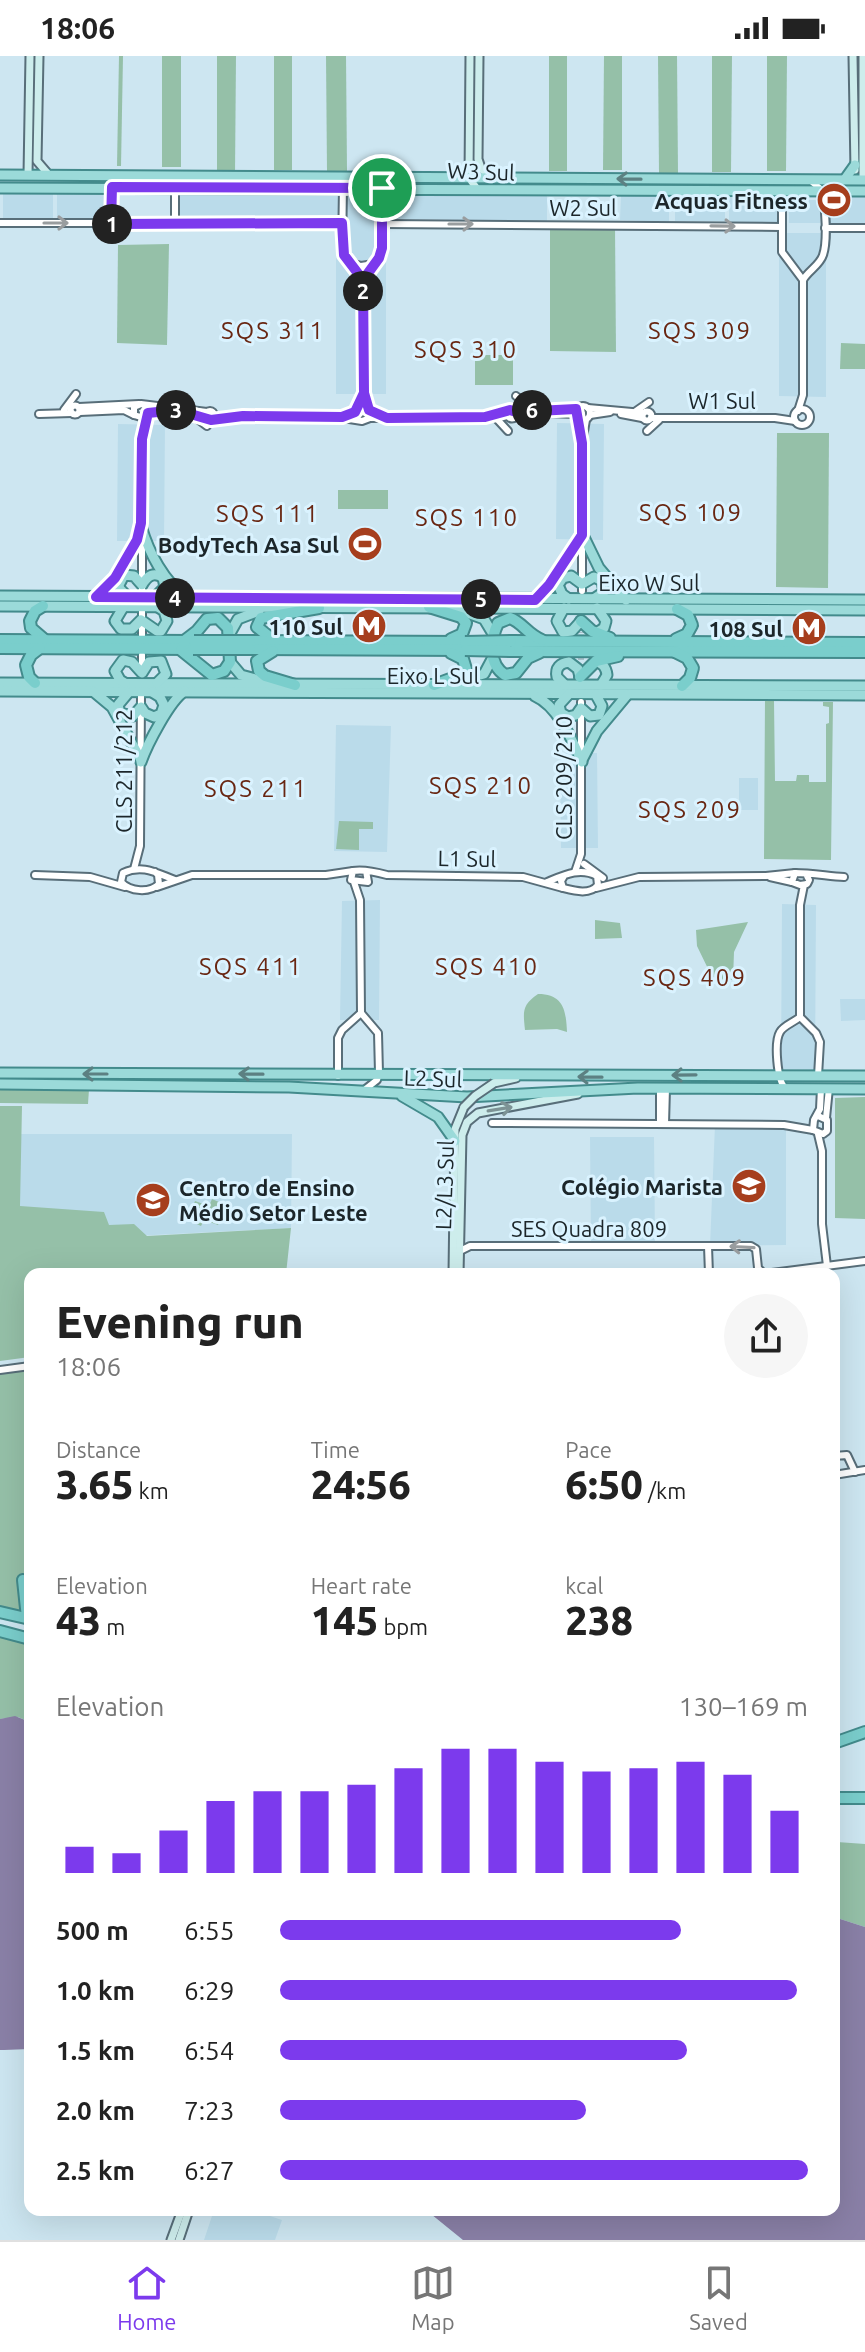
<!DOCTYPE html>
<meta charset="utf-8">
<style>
body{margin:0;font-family:Ubuntu,sans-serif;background:#f6f6f6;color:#222;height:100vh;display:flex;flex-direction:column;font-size:30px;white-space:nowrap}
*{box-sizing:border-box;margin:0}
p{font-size:26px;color:#767676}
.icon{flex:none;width:44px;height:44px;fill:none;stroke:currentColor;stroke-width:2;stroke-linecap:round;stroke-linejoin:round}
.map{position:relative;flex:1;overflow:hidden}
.details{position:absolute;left:24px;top:1212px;width:816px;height:948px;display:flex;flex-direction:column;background:#fff;border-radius:16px;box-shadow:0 8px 32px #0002}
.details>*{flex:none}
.pin{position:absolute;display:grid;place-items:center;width:68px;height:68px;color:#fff;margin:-34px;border:4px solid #fff;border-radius:50%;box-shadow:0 2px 8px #0007}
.km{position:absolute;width:40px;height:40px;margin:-20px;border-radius:50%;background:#222;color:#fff;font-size:22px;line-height:40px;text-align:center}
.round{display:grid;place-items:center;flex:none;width:84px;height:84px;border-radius:42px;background:#f6f6f6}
.head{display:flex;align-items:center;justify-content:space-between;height:136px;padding:0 32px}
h1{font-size:44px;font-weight:800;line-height:60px}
.stats{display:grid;grid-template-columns:repeat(3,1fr);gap:12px;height:136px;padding:8px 32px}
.stats div{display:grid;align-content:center}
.stats b{font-size:40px;font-weight:800}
.stats small{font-size:22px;font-weight:400}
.stats p{font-size:22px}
.chart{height:224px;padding:16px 32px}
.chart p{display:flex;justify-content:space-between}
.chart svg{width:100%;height:144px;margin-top:8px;stroke:#7c3aed;stroke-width:6}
ul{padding:0 32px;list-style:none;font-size:26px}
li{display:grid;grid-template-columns:128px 96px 1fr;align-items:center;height:60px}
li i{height:20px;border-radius:10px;background:#7c3aed}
.status{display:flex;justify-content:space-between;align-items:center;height:56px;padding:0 40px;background:#fff;direction:ltr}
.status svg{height:22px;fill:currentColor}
.tab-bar{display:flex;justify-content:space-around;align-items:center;height:112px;border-top:2px solid #e0e0e0;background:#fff;font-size:22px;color:#767676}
.tab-bar a{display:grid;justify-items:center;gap:4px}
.tab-bar .on{color:#7c3aed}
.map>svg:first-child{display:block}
.built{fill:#badbea}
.green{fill:#95c0a8}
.water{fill:#8a80a7}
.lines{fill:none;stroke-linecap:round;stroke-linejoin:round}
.tertiary-tunnel{stroke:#aac0c9;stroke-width:6;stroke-dasharray:6 3;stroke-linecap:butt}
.tertiary-casing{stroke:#586e79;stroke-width:10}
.secondary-casing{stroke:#586e79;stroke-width:11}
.primary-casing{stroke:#438b8c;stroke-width:13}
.trunk-casing{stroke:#438b8c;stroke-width:14}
.tertiary{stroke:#fff;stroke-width:6}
.secondary{stroke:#cdedec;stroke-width:7}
.primary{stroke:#9bdad9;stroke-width:9}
.trunk{stroke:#7acecc;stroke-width:10}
.secondary-bridge-casing{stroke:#586e79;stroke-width:11;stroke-linecap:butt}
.trunk-bridge-casing{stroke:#438b8c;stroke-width:14;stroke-linecap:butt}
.secondary-bridge{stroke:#cdedec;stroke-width:7}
.trunk-bridge{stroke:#7acecc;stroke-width:10}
.oneway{stroke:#5c8082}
.oneway2{stroke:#999d9f}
.oneway3{stroke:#7d9395}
.route-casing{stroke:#fff;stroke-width:16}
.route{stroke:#7c3aed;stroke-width:10}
.labels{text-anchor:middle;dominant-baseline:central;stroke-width:6;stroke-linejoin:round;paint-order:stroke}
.street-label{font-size:22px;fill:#1c262a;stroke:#daf3ff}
.poi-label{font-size:22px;font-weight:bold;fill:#1c262a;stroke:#daf3ff;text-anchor:end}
.neighbourhood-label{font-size:24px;letter-spacing:2px;fill:#692713;stroke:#daf3ff}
</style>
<div class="status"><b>18:06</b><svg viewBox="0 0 49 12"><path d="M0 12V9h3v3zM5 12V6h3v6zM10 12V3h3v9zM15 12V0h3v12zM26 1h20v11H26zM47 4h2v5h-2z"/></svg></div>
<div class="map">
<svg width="865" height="2184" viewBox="0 0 865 2184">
<rect width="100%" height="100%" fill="#cde6f1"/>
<g class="built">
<polygon points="57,136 107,137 107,163 57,162"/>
<polygon points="3,137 53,137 53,163 3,162"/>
<polygon points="178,137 547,139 547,165 386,163 386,338 336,338 336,166 178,165"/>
<polygon points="621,139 669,141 669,166 620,164"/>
<rect x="829" y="140" width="36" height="27"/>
<rect x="675" y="142" width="50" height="23"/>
<polygon points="729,142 779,143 779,167 729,167"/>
<polygon points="789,144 821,144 820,167 789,167"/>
<polygon points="779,177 826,177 826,341 779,340"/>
<polygon points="557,367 604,368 603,484 556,483"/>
<polygon points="118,368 165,369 164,485 117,485"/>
<polygon points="336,669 391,670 387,796 334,795"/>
<polygon points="560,697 597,697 598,792 561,792"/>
<rect x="739" y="722" width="19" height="32"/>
<polygon points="380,844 379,964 340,964 342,845"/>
<polygon points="782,848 816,849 815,1014 781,1013"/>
<polygon points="840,943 865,943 865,964 841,965"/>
<polygon points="715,1069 786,1071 786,1189 710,1190"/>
<polygon points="15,1078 292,1078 291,1172 94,1182 14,1165"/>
<polygon points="590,1081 654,1081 655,1187 591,1187"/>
<polygon points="214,2154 252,2154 282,2164 275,2184 204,2184"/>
</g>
<g class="green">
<polygon points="119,0 123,0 121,110 117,110"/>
<rect x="162" y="0" width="19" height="111"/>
<polygon points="217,0 236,0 235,117 217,117"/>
<rect x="274" y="0" width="18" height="114"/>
<polygon points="326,0 346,0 347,115 327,115"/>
<rect x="549" y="0" width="18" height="115"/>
<polygon points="604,0 622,0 622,114 603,114"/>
<polygon points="658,0 677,0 678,117 659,117"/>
<polygon points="712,0 732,0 731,116 712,116"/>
<polygon points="767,0 787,0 786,115 767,115"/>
<polygon points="615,172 616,296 550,295 550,174"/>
<polygon points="169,188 167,289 117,287 118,189"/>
<polygon points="841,287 865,288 865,313 840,313"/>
<rect x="475" y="299" width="38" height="30"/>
<polygon points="777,377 829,377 828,532 776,531"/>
<rect x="338" y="434" width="50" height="19"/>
<polygon points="765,642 774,645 775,725 796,725 797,719 809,719 809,726 826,726 826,668 829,667 829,651 823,650 823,646 833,646 831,804 764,803"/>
<polygon points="339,765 373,766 373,773 359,773 359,794 336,793"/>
<polygon points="595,864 620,867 622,882 595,883"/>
<polygon points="748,866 734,896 733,924 713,923 697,890 696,874"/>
<path d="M538 938C564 938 566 955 567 976L557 973 525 974C523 955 522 949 538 938Z"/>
<polygon points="0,1033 89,1033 88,1048 0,1047"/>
<polygon points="865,1041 865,1163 835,1162 835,1042"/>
<polygon points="0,1050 22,1050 20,1150 104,1156 109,1169 134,1168 147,1180 291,1172 286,1218 30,1218 30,1301 0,1305"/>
<polygon points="212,1143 226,1149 218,1169 204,1164 201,1170 188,1164 195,1145 209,1150"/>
<polygon points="30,1314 30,1559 0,1552 0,1318"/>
<polygon points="0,1580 30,1587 30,1666 18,1661 0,1663"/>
<polygon points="837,1786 865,1788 865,1871 834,1861 834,1801"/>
</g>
<g class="water">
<polygon points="15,1660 30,1666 30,1993 4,1994 0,1994 0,1663"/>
<polygon points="834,1861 865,1871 865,2184 463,2184 426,2154 834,2154"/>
</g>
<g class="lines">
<polyline class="tertiary-tunnel" points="581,604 581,576"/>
<defs>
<g id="tertiary">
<polyline points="343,131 342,195 363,224"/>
<polyline points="782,136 782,196 803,224"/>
<polyline points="0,167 342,167"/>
<polyline points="175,167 175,132"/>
<polyline points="111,168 112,131"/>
<polyline points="383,168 782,171"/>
<polyline points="825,172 865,172"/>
<polyline points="351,207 361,210 374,208"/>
<polyline points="363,224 364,337 369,354"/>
<path d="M363 224C368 214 378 208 381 197 386 181 386 132 375 121"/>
<path d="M803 224C808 215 820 209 823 199 828 185 825 151 823 135L811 125"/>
<polyline points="516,340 533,354"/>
<circle cx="75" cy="354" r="4.5"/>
<circle cx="583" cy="357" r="7"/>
<polyline points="79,351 139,348"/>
<polyline points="146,351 148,357 144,362 134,359 134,351 141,348 207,356"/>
<polyline points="588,352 643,357"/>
<circle cx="802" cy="361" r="8"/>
<circle cx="512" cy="358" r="4.5"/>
<polyline points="64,354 76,338"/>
<circle cx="210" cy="359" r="4"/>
<polyline points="636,355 649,346"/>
<polyline points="798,355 803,339 803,224"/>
<circle cx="647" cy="360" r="4.5"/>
<polyline points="80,356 124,354 134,359"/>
<polyline points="516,356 576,353"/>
<polyline points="148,357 177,354 206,360"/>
<polyline points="547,357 575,358"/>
<polyline points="39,358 72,357"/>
<polyline points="621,358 642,362"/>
<polyline points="590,359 610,356"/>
<polyline points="195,361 207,370"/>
<polyline points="516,361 532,358"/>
<polyline points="370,362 508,360"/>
<polyline points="496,362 508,375"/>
<polyline points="651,362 775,362 795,365"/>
<polyline points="213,363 330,360 362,365 370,362 372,357 369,354 360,352 355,356 356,363"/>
<polyline points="647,375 659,364"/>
<polyline points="142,534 142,383 147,359"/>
<polyline points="582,535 582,387 586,364"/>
<polyline points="142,554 142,579"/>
<polyline points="142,616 142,599"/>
<polyline points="584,808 603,822"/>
<polyline points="134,813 140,790 141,639"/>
<path d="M366 815 368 826 351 824 353 815C364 813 376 816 387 819L523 821 563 832"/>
<path d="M155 816 158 819 159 828C150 837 130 836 121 826L123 817C143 808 156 817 175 824"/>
<polyline points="575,816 581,798 581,646"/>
<path d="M806 818 809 824 807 828 800 829 792 826 795 817C811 817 828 820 844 821"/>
<polyline points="35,819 90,821 125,831"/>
<polyline points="770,821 792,826"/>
<polyline points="354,826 360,844 361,957"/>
<path d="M547 826C564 819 580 811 597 820L598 829C590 839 575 835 563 832L561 825 564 820"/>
<polyline points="157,831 192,819 326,819 353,815"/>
<polyline points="596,832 639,821 766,820 795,817"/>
<polyline points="361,957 378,977 379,1017 377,1024 363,1035"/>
<polyline points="800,961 800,849 804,829"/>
<polyline points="800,961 816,977 820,986 818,1020"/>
<polyline points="338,1020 338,982 342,974 361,957"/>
<path d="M785 1032C777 1024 774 986 780 976 783 970 794 966 800 961"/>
<polyline points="818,1060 827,1064 827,1075 823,1078 813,1074 814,1064 820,1053 821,1032"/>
<polyline points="826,1062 829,1032"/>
<polyline points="492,1067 784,1069 813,1074"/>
<polyline points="660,1068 660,1033"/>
<polyline points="665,1068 666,1032"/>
<polyline points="818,1078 822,1095 822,1168 827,1210"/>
<polyline points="708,1190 709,1218"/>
<polyline points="460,1195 470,1190 751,1190 756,1193 758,1212 764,1218"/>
<polyline points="764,1218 865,1205"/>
<polyline points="0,1314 30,1310"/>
<polyline points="834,1400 847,1399 855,1416"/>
<polyline points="834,1419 865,1414"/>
</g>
<g id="secondary">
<polyline points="39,0 37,105 49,119"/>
<polyline points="470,0 469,122 478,134"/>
<polyline points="479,0 478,103 481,112 490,122"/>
<polyline points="853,0 855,114"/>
<polyline points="28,119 30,0"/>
<polyline points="863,124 863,0"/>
<polyline points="494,1027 516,1022"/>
<polyline points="453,1218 455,1073 464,1051"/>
<polyline points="459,1218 462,1079 467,1066 478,1057 578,1038"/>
<polyline points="171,2184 182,2154"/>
<polyline points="179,2184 189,2154"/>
</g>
<g id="primary">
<polyline points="0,119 865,124"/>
<polyline points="845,123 855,109"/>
<polyline points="0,132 865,135"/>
<path d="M141 470C149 497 164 526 187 542"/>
<polyline points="582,477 599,512 626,544"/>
<polyline points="0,540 865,544"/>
<path d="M96 541C119 524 134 495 141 467"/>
<path d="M129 542 120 533 119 529 124 519 134 520 142 529C147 520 154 515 163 522L165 531 154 542"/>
<polyline points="569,543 562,538 558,529 563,522 571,520 582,528 594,521 602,525 604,536 595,542"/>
<polyline points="535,544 549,529 582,479"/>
<polyline points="0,550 865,554"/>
<polyline points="124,550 115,565 121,573 132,573 141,564 157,575 161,575 167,565 164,555 158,551"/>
<polyline points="564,552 557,565 563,576 572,575 581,565"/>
<polyline points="462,555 484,563 493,578"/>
<polyline points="596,577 604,572 606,565 597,552"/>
<polyline points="229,579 238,563 259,555"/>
<path d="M596 605C603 608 606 611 607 619L601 629"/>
<polyline points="230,606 241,619 263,625"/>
<polyline points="458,625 484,618 492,603"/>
<polyline points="0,627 865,630"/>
<polyline points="125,627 120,624 115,615 123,604 132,606 142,617 149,606 161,605 166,618 157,627"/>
<path d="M565 629 557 621C555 612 560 607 569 606L578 613 580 621"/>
<polyline points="0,635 865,639"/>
<polyline points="94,636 112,651 141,704"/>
<polyline points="128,637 118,649 120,657 133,660 141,651 145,657 154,661 161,658 164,649 160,641 152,636"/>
<polyline points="569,638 559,649 561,657 568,661 576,659 581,652 590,660 599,659 602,650 596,639"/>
<path d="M535 640C558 650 572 684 582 706"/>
<polyline points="582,704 597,675 627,639"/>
<path d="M141 706C147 689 170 644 185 635"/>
<polyline points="0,1017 865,1020"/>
<polyline points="0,1028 289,1031 467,1041 638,1032 865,1033"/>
<polyline points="402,1040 438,1061 455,1085"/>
</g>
<g id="trunk">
<polyline points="43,550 35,555 30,565 31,572 45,584"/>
<polyline points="429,551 461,561 466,567 462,578 451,583"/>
<polyline points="581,565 592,575 610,582"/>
<polyline points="272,583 257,571 261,562 319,552"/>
<polyline points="676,583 687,578 692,569 688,559 677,553"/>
<polyline points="0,584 194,585"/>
<polyline points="250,585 465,586"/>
<polyline points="511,585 865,587"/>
<polyline points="0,592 193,593"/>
<polyline points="250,593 465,594"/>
<polyline points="181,594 212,619 224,615 230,606 228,572 218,562 207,563 197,575 184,585"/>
<polyline points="273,595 257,605 259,615 265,620 295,629"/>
<polyline points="510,595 865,596"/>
<polyline points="675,596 687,602 693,612 690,622 682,630"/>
<path d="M539 597 528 602 516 617 505 619C488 608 490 584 498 567L510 562C522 566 528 579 542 584"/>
<polyline points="580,621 596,605 618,600"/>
<polyline points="35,627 29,621 26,609 31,599 40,592"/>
<polyline points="434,629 458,620 466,613 463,603 451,597"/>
<polyline points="23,1524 27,1562"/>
<polyline points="0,1556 30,1563"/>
<polyline points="0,1575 30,1583"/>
<polyline points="834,1687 865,1676"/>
<polyline points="834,1742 865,1742"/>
</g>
</defs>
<use href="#tertiary" class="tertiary-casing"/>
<use href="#secondary" class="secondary-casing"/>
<use href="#primary" class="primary-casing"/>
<use href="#trunk" class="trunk-casing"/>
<use href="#tertiary" class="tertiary"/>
<use href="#secondary" class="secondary"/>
<use href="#primary" class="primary"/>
<use href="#trunk" class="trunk"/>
<defs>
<polyline id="secondary-bridge" points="464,1051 475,1040 494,1027"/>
<g id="trunk-bridge">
<polyline points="194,585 250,585"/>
<polyline points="465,586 511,585"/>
<polyline points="193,593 250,593"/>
<polyline points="465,594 510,595"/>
</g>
</defs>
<use href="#secondary-bridge" class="secondary-bridge-casing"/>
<use href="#trunk-bridge" class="trunk-bridge-casing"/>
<use href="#secondary-bridge" class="secondary-bridge"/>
<use href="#trunk-bridge" class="trunk-bridge"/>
</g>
<defs><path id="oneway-shaft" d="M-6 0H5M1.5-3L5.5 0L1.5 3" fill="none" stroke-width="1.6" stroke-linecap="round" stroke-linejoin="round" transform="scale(2)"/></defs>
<g class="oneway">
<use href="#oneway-shaft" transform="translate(629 123) rotate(-179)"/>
<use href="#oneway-shaft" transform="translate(95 1018) rotate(-180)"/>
<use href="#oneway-shaft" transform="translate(251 1018) rotate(-179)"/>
<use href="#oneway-shaft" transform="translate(684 1019) rotate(179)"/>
<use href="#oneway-shaft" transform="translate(590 1021) rotate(-179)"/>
</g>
<g class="oneway2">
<use href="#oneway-shaft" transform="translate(56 167)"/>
<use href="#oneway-shaft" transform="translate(461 168)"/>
<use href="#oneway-shaft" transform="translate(723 170) rotate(1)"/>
<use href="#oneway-shaft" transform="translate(742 1191) rotate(-177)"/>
</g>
<use class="oneway3" href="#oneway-shaft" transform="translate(500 1053) rotate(-9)"/>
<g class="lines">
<defs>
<polyline id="route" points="382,132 112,131 111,168 342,167 344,199 363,224 364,337 355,356 342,361 243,360 211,364 177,354 148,357 142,383 141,467 137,484 115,522 96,541 535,544 549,529 582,479 582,387 576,353 516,356 510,354 485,361 387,362 369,354 364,337 363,224 379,202 382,192 382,132"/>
</defs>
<use href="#route" class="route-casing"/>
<use href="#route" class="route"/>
</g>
<defs>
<symbol id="stadium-disc" viewBox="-11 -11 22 22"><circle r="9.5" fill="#a63e1d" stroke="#daf3ff"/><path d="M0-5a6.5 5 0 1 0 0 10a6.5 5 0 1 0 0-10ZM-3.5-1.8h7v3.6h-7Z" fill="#fff"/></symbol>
<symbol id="metro-disc" viewBox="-11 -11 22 22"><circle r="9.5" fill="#a63e1d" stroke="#daf3ff"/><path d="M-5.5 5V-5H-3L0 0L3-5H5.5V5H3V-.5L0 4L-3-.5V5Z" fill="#fff"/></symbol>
<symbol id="university-disc" viewBox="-11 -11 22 22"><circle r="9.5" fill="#a63e1d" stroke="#daf3ff"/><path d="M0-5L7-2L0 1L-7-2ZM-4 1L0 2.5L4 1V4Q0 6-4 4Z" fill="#fff"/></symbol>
</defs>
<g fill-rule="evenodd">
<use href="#stadium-disc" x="814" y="124" width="40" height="40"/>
<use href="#stadium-disc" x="345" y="468" width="40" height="40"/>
<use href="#metro-disc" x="349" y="550" width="40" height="40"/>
<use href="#metro-disc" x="789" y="552" width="40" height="40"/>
<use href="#university-disc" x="729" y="1110" width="40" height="40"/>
<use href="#university-disc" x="133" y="1124" width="40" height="40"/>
</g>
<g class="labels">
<g class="street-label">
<text transform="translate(481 115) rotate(2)">W3 Sul</text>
<text x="583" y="151">W2 Sul</text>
<text x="722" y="344">W1 Sul</text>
<text x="649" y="526">Eixo W Sul</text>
<text x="433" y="619">Eixo L Sul</text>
<text transform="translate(123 715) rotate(-90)">CLS 211/212</text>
<text transform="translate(563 722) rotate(-90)">CLS 209/210</text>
<text transform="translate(467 802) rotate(1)">L1 Sul</text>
<text transform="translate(433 1022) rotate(2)">L2 Sul</text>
<text transform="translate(444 1129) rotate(-88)">L2/L3 Sul</text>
<text x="589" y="1172">SES Quadra 809</text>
</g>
<g class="poi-label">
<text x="808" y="144">Acquas Fitness</text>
<text x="339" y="488">BodyTech Asa Sul</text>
<text x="343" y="570">110 Sul</text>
<text x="783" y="572">108 Sul</text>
<text x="723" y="1130">Colégio Marista</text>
<text x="179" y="1131" text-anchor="start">Centro de Ensino<tspan x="179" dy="25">Médio Setor Leste</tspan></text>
</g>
<g class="neighbourhood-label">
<text x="273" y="274">SQS 311</text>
<text x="700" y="274">SQS 309</text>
<text x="466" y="293">SQS 310</text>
<text x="691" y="456">SQS 109</text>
<text x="268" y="457">SQS 111</text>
<text x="467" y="461">SQS 110</text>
<text x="481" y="729">SQS 210</text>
<text x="256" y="732">SQS 211</text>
<text x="690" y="753">SQS 209</text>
<text x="251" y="910">SQS 411</text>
<text x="487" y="910">SQS 410</text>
<text x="695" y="921">SQS 409</text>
</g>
</g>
</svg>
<div class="pin" style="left:382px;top:132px;background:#1e9e55"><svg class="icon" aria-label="arrive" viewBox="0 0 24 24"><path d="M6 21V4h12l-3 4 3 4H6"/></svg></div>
<b class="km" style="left:112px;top:168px">1</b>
<b class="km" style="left:363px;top:235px">2</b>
<b class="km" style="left:176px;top:354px">3</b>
<b class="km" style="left:175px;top:542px">4</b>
<b class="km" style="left:481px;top:543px">5</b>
<b class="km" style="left:532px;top:354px">6</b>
<section class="details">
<div class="head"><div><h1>Evening run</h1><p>18:06</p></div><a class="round"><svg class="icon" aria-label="share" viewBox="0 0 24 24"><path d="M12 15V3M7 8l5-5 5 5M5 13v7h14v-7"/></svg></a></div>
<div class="stats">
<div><p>Distance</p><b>3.65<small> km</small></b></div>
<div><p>Time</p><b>24:56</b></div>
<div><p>Pace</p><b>6:50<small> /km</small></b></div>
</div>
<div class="stats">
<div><p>Elevation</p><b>43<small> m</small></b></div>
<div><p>Heart rate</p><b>145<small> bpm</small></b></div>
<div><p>kcal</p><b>238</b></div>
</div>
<div class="chart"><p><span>Elevation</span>130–169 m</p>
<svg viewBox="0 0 160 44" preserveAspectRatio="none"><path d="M5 44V36M15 44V38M25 44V31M35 44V22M45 44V19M55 44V19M65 44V17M75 44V12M85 44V6M95 44V6M105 44V10M115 44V13M125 44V12M135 44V10M145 44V14M155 44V25"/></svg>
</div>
<ul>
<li><b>500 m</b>6:55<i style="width:76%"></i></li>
<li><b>1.0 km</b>6:29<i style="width:98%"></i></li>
<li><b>1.5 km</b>6:54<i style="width:77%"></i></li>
<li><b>2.0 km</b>7:23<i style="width:58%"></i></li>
<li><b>2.5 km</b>6:27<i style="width:100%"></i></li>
</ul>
</section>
</div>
<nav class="tab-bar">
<a class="on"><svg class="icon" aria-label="home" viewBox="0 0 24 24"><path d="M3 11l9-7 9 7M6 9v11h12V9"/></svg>Home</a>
<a><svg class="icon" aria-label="map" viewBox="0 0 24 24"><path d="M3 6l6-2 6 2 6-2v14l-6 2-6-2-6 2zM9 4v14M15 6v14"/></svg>Map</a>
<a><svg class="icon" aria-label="saved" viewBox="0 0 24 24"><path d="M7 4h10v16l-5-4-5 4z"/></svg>Saved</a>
</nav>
